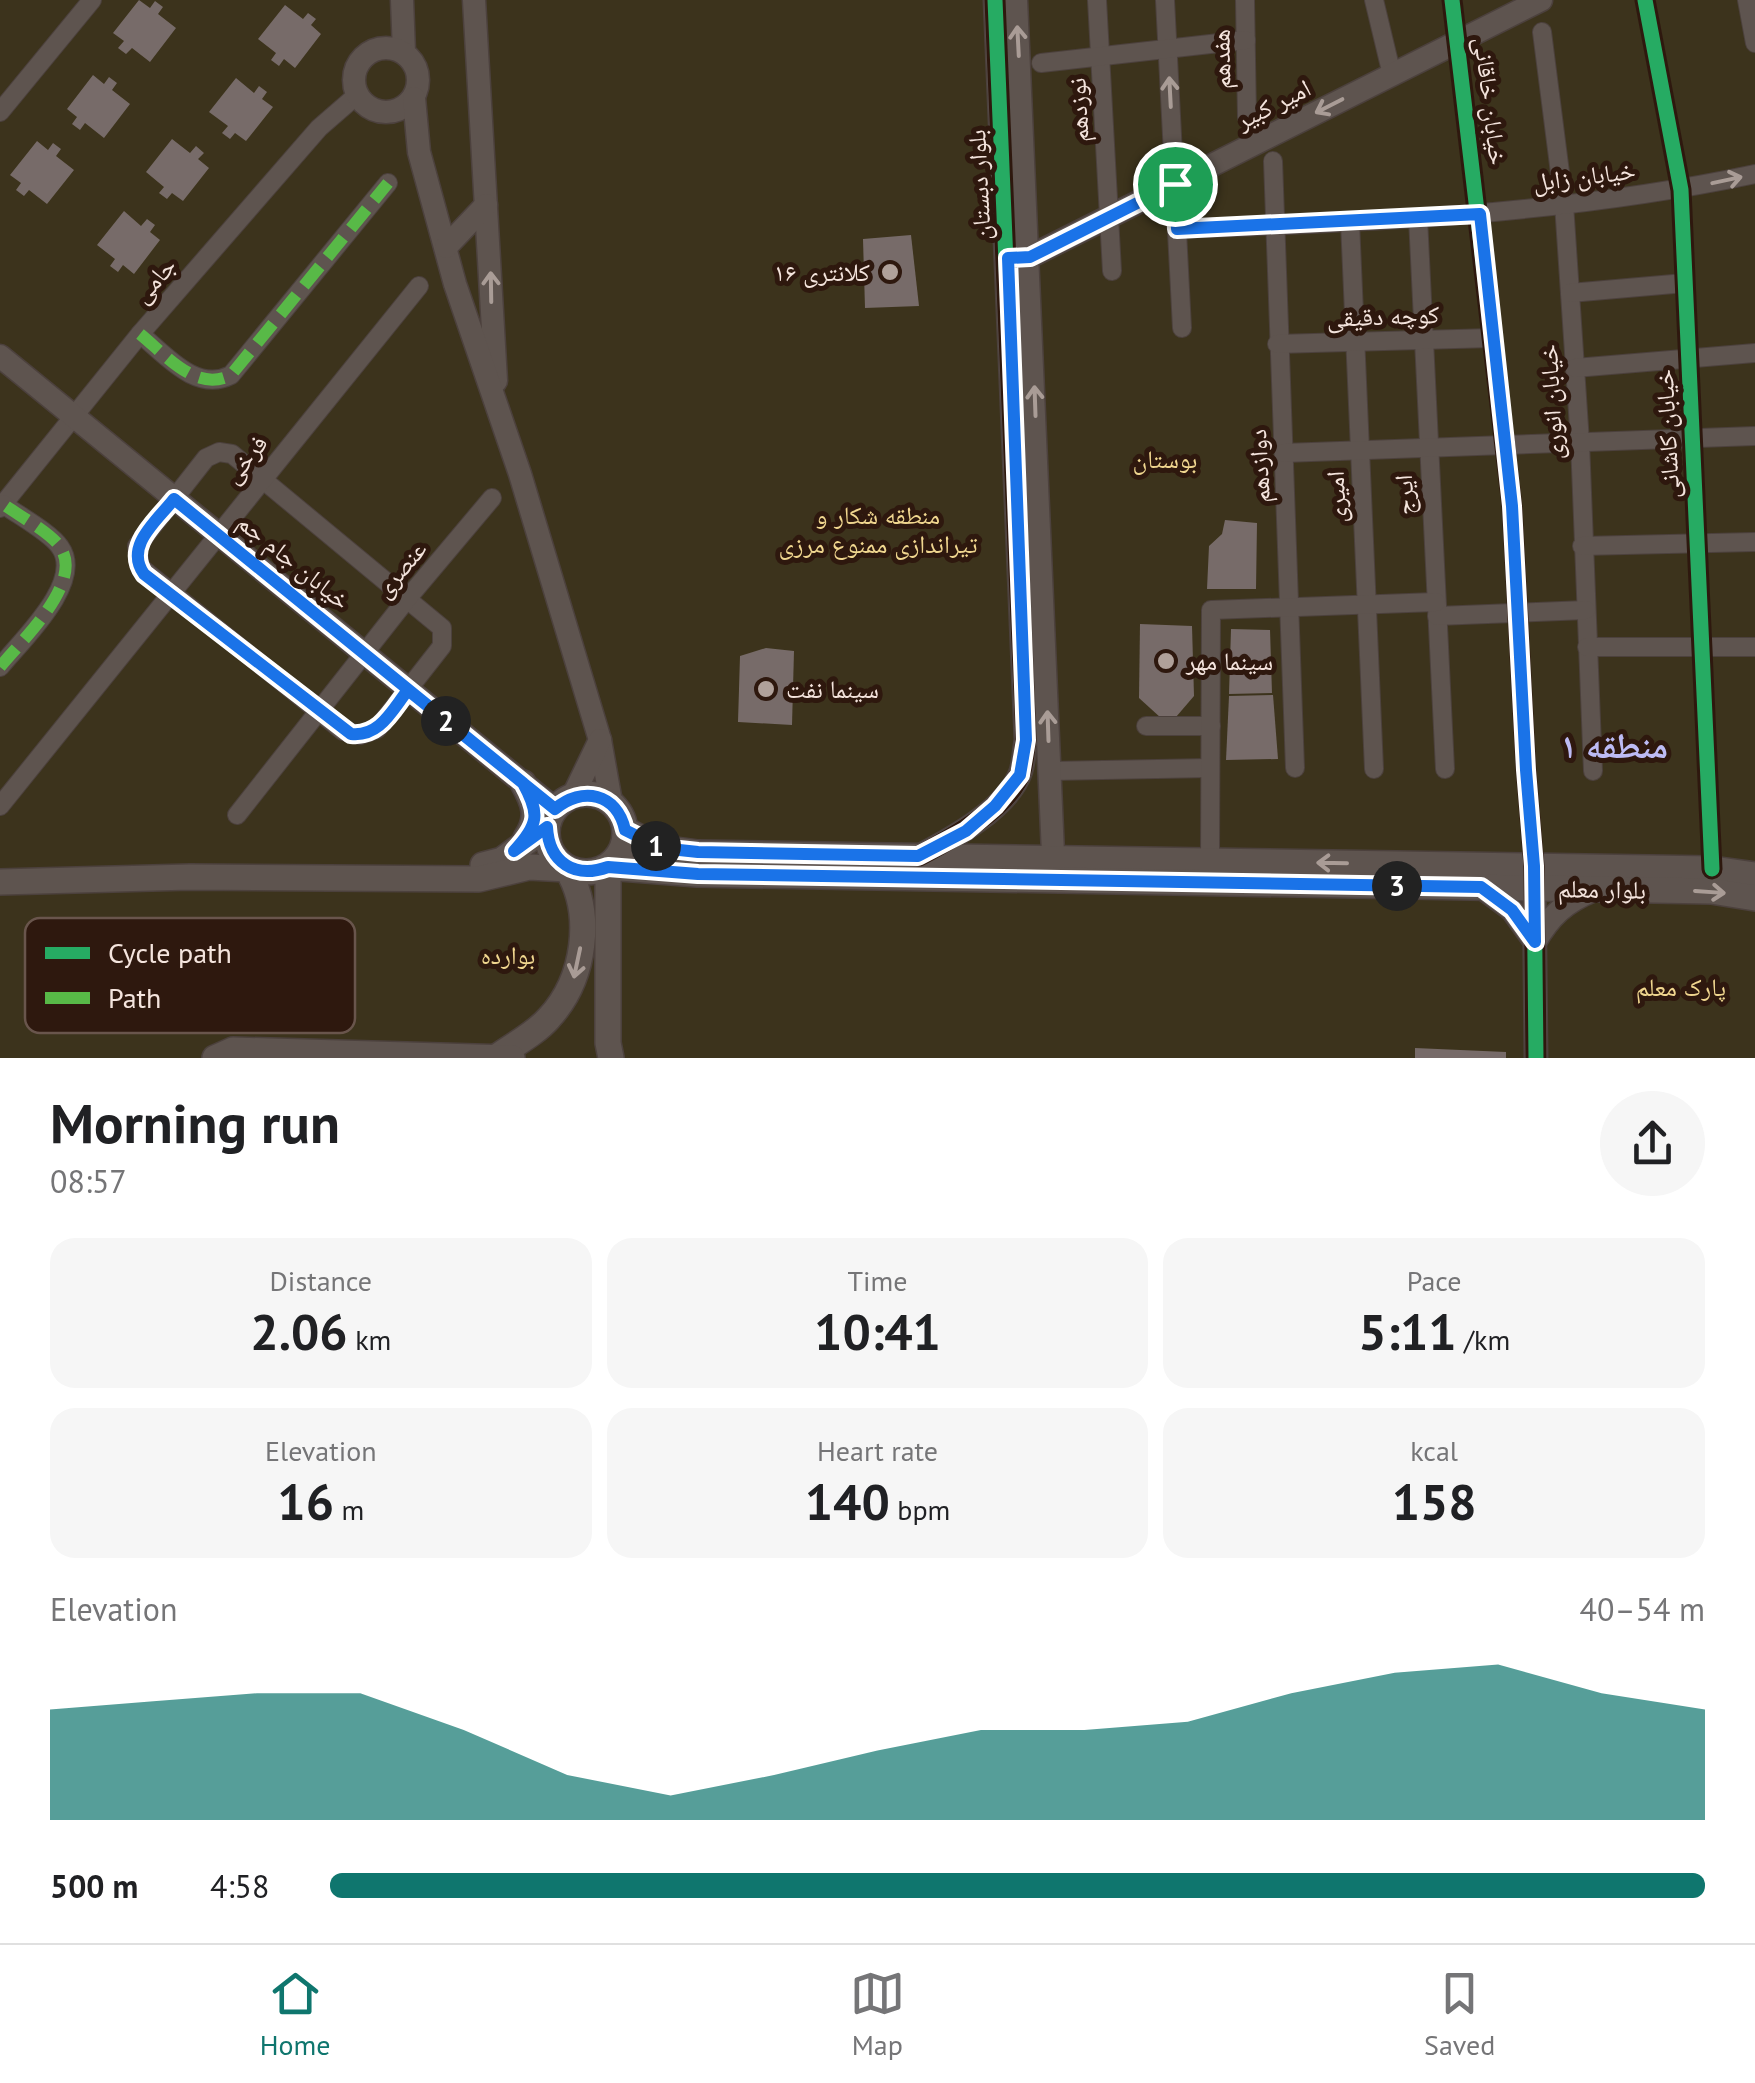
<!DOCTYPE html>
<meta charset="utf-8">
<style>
body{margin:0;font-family:"PT Sans","Noto Naskh Arabic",sans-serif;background:#f6f6f6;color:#202124;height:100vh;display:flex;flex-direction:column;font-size:38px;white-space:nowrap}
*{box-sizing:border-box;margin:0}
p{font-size:32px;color:#757577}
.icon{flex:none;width:55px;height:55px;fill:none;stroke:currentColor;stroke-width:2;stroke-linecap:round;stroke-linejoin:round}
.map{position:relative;height:1058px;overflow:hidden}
.sheet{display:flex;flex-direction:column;background:#fff;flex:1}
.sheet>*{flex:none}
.pin{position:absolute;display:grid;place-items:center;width:85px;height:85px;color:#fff;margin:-42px;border:5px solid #fff;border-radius:50%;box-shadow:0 2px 10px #0007}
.km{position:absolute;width:50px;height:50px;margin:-25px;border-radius:50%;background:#222;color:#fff;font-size:28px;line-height:50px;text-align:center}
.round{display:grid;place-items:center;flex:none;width:105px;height:105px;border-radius:52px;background:#f6f6f6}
.head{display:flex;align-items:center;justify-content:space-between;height:170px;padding:0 50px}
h1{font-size:55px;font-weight:700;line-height:75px}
.figures{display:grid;grid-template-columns:repeat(3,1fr);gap:15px;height:170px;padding:10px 50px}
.figures div{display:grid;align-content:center;border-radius:25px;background:#f6f6f6;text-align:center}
.figures b{font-size:50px;font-weight:700}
.figures small{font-size:28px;font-weight:400}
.figures p{font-size:28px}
.chart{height:280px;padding:20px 50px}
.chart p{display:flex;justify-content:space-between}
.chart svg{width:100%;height:180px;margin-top:10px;fill:#0f766e;opacity:.7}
ul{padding:0 50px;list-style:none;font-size:32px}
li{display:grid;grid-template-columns:160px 120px 1fr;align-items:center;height:75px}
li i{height:25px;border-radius:12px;background:#0f766e}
.dock{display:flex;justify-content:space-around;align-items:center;height:140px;border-top:2px solid #e0e0e0;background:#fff;font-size:28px;color:#757577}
.dock a{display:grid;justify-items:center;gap:5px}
.dock .selected{color:#0f766e}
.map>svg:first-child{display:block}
.green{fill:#3c331c}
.building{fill:#776b69}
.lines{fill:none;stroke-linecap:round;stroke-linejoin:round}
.minor-casing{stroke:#4c413d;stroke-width:20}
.tertiary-casing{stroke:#4c413d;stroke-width:25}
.secondary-casing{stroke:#4c413d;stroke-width:28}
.minor{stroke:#5e544f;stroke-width:18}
.tertiary{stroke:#5e544f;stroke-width:22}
.secondary{stroke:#5e544f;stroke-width:25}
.quiet{stroke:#58b947;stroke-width:12;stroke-dasharray:25 12;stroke-linecap:butt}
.cycleway-casing{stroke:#2e180e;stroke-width:21}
.cycleway{stroke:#26ab63;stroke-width:15}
.oneway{stroke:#a99c96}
.route-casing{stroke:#fff;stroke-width:20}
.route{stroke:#1a73e8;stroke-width:12}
.poi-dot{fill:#b0a19a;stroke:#2e180e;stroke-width:4}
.labels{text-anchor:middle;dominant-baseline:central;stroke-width:10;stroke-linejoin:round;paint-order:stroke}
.street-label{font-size:25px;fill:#f4e4dd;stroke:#2e180e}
.poi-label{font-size:25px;fill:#f4e4dd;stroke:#2e180e;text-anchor:start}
.park-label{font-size:25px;fill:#f0d68f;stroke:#2e180e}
.district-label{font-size:35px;font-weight:bold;fill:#bdbbf4;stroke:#2e180e}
.key{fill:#2e180e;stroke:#69554c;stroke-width:2.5}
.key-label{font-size:28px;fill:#f4e4dd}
</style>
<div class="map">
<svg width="1755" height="1058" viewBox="0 0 1755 1058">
<rect width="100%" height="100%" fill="#31241f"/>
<rect class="green" x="0" y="0" width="1755" height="1058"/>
<g class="building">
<polygon points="139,0 150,8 155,1 163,7 158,14 176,28 150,62 132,48 126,54 118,48 124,41 113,33"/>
<polygon points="285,5 303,19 308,13 316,19 311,25 321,34 295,68 284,59 279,66 271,60 276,53 258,39"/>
<polygon points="93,75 104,84 109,77 117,83 112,90 130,104 104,138 85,123 80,130 72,124 77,117 67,109"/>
<polygon points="236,78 254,93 259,86 267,92 262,99 273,107 246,141 235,133 230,139 222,133 228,126 209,112"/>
<polygon points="172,139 190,153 196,146 204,153 198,159 209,168 183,201 172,193 167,199 159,193 164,187 146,172"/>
<polygon points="37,141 48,150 53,143 61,149 56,156 74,170 47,204 29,190 24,196 16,190 21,183 10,175"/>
<polygon points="124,211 141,226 147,219 155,225 150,232 160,240 134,274 123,265 118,272 110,266 115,259 97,245"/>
<polygon points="911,235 919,306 865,308 863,239"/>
<polygon points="1225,520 1257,523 1256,589 1207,589 1209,546 1222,534"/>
<polygon points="1140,624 1192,626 1194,696 1176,717 1161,718 1139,698"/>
<polygon points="1231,629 1270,630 1272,693 1229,694"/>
<polygon points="766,648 794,651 792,725 738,722 740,656"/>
<polygon points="1273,695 1278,759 1226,760 1229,696"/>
<polygon points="1415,1048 1506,1052 1506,1058 1415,1058"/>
</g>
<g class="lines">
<defs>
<g id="minor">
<polyline points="1097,0 1112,271"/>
<polyline points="1165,0 1182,328"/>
<polyline points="1245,0 1247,117"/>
<polyline points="1374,0 1392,75"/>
<polyline points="1452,0 1512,506 1526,770 1534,866"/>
<polyline points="1645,0 1681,190 1712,869"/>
<polyline points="1747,0 1755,43"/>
<polyline points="1542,32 1564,204 1580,442 1593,771"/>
<polyline points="1041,63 1246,40"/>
<polyline points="0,112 92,0"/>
<polyline points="1273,161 1295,768"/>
<polyline points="1418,218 1445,769"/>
<polyline points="1350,222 1374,769"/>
<path d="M1177 229C1370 223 1566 214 1755 174"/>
<polyline points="1570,293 1685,283"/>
<path d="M140 334C166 355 196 393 231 375L388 183"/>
<polyline points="1277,344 1492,338"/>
<polyline points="1575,368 1755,353"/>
<polygon points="219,452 232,454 442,628 442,646 377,729 360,735 343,731 140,567 137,546 206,458"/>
<polyline points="1284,453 1755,436"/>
<polyline points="0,508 140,334 319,128 357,95"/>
<polyline points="1582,546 1755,542"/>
<polyline points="1437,616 1586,610"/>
<polyline points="1587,647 1755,647"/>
<path d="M0 667C21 641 85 582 60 547 51 533 18 515 3 504"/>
<polyline points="1146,726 1211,726"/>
<polyline points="1050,771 1210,768"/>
<polyline points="0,806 419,286"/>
<polyline points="237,815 407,599 492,498"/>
<polyline points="1210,861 1211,610 1436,602"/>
</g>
<g id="tertiary">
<polyline points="402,0 404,52"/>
<polyline points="474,0 496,381"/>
<polyline points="1016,0 1054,877"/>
<circle cx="386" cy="80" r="32"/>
<polyline points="414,98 419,152 455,284 520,474 600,740 611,802"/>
<polyline points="446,247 486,205"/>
<polyline points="1016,258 1029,257 1541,0"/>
<polyline points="0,356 555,809"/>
<polyline points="573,796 600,740"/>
<path d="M919 856C951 839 1009 808 1021 771 1024 761 1024 750 1026 740L995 0"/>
<polyline points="1534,870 1536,1058"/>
<polyline points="1481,887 1512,910 1535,942"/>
<path d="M1535 942C1550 916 1565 902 1594 890"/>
</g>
<g id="secondary">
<path d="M523 783C534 803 540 817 526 838"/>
<circle cx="586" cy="833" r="39"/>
<polyline points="625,830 661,848 698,853 1712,869 1755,875"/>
<polyline points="483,865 502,860 547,827"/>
<path d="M0 882 190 877 479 879 529 867 567 869C594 914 585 979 549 1018 536 1033 515 1044 498 1056"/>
<polyline points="215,1058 233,1050 512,1058"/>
<polyline points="611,1058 608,1043 608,867 697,874 1711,891 1755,898"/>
</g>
</defs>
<use href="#minor" class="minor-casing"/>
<use href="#tertiary" class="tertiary-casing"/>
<use href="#secondary" class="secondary-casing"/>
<use href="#minor" class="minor"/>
<use href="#tertiary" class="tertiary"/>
<use href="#secondary" class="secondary"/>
<g class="quiet">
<path d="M140 334C166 355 196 393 231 375L388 183"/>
<path d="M0 667C21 641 85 582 60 547 51 533 18 515 3 504"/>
</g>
<defs>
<g id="cycleway">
<polyline points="1452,0 1512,506 1526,770 1534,866 1536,1058"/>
<polyline points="1645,0 1681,190 1712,869"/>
<path d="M919 856C951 839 1009 808 1021 771 1024 761 1024 750 1026 740L995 0"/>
</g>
</defs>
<use href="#cycleway" class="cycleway-casing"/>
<use href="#cycleway" class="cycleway"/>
</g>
<defs><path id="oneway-shaft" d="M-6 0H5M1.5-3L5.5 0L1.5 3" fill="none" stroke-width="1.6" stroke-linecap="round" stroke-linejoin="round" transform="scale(2.5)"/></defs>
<g class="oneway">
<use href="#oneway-shaft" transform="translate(1018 41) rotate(-93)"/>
<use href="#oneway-shaft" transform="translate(1170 92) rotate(-93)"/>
<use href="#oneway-shaft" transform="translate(1329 106) rotate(153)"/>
<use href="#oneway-shaft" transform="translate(1727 180) rotate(-12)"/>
<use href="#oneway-shaft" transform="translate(491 287) rotate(-91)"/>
<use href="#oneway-shaft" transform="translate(1035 401) rotate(-92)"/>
<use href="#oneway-shaft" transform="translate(1048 726) rotate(-92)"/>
<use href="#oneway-shaft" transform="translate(1332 863) rotate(-179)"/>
<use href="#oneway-shaft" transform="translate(1710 892) rotate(4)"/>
<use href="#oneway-shaft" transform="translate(577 963) rotate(102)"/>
</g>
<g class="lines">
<defs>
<path id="route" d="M1175 184 1030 257 1008 258 1026 740 1020 775 995 806 966 831 918 856 698 852 661 848 625 830C617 793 582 786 555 809L408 690C392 710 380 737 351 734L144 574C124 546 157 521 174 499L523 783C540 814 539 824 514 851L547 827C549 863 575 879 608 867L698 874 1481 887 1512 910 1535 942 1534 866 1526 770 1512 506 1480 214 1177 229 1175 184"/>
</defs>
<use href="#route" class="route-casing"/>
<use href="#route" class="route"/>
</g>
<g class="poi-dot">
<circle cx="890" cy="272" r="10"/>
<circle cx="1166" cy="661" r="10"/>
<circle cx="766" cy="689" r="10"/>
</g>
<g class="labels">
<g class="street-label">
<text transform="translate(1221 59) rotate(-91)">هفدهم</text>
<text transform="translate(1491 101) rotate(83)">خیابان خاقانی</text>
<text transform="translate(1273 104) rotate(-27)">امیر کبیر</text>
<text transform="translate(1078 110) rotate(-93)">نوزدهم</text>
<text transform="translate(1584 176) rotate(-7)">خیابان زابل</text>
<text transform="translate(979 185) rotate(-93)">بلوار دبستان</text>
<text transform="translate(154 280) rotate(-49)">جامی</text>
<text transform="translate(1383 316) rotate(-2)">کوچه دقیقی</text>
<text transform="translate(1551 402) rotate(-93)">خیابان انوری</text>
<text transform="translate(1667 434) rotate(-93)">خیابان کاشانی</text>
<text transform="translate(245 459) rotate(-51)">فرخی</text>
<text transform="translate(1259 466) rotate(-93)">دوازدهم</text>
<text transform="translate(1404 495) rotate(-93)">ایرج</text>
<text transform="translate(1336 497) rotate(-93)">امیری</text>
<text transform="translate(294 561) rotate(39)">خیابان جام جم</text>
<text transform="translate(400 569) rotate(-50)">عنصری</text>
<text transform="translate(1602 889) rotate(1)">بلوار معلم</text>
</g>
<g class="poi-label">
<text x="870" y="272" text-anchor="end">کلانتری ۱۶</text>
<text x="1186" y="661">سینما مهر</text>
<text x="786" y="689">سینما نفت</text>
</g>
<g class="park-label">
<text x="1165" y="459">بوستان</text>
<text x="878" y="515">منطقه شکار و<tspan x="878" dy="29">تیراندازی ممنوع مرزی</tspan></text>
<text x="508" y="955">بوارده</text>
<text x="1681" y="987">پارک معلم</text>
</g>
<g class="district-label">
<text x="1614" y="745">منطقه ۱</text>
</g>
</g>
<rect x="25" y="918" width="330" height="115" rx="15" class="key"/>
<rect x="45" y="947" width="45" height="12" fill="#26ab63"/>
<rect x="45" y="992" width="45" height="12" fill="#58b947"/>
<g class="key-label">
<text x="108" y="963">Cycle path</text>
<text x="108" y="1008">Path</text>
</g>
</svg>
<div class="pin" style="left:1175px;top:184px;background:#1e9e55"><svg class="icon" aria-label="arrive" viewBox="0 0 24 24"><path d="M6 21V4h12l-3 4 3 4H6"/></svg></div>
<b class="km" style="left:656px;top:846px">1</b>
<b class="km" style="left:446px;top:721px">2</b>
<b class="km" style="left:1397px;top:886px">3</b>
</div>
<section class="sheet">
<div class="head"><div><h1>Morning run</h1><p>08:57</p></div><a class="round"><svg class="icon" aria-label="share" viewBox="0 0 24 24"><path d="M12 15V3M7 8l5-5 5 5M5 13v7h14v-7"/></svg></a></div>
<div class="figures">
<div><p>Distance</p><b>2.06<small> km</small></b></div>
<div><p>Time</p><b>10:41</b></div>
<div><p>Pace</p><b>5:11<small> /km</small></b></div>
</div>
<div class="figures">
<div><p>Elevation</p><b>16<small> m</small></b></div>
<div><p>Heart rate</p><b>140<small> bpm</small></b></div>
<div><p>kcal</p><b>158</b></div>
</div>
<div class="chart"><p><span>Elevation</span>40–54 m</p>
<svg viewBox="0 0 160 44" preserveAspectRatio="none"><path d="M0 44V17L10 15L20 13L30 13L40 22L50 33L60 38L70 33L80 27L90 22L100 22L110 20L120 13L130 8L140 6L150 13L160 17V44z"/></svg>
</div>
<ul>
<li><b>500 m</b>4:58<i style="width:100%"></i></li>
</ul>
</section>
<nav class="dock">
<a class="selected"><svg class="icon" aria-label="home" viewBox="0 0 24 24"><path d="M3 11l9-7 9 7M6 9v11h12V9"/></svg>Home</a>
<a><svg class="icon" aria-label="map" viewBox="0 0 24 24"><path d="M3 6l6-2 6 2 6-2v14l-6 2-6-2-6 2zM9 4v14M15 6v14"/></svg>Map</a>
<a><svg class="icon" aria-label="saved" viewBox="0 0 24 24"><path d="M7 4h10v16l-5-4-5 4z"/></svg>Saved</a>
</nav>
